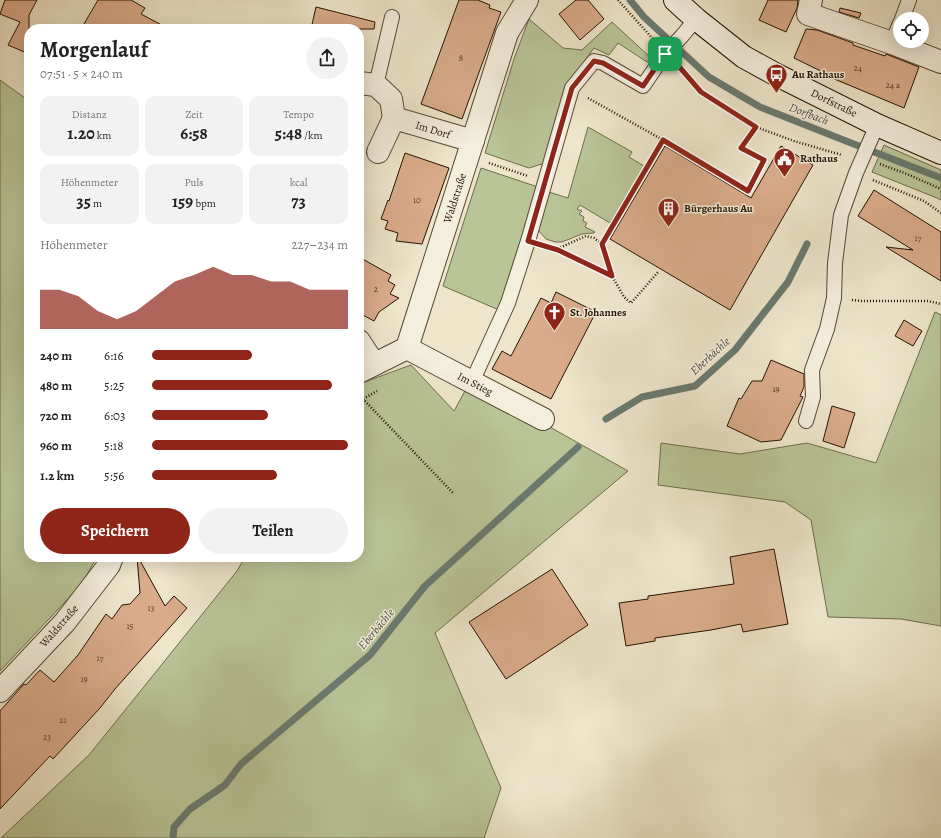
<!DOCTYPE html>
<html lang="de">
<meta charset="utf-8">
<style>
body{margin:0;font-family:Alegreya,serif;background:#f2f2f2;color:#222;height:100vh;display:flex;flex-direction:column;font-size:15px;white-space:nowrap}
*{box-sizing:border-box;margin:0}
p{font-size:13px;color:#767676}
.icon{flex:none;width:22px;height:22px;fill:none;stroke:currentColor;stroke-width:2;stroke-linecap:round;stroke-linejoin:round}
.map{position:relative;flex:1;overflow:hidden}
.details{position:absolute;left:24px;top:24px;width:340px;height:538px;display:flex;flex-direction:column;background:#fff;border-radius:16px;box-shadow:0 4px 16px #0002}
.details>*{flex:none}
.controls{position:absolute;left:893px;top:12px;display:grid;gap:8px}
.controls a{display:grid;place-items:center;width:36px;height:36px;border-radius:50%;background:#fff;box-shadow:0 4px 16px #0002;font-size:20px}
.pin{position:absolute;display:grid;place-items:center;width:34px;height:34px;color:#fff;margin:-17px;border-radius:8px;box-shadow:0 2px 6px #0006}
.round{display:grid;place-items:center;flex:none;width:42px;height:42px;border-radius:21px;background:#f2f2f2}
.head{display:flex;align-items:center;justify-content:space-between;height:68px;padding:0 16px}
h1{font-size:22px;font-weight:700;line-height:30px}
.stats{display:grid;grid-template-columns:repeat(3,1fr);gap:6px;height:68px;padding:4px 16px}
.stats div{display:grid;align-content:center;border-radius:10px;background:#f2f2f2;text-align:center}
.stats b{font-size:17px;font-weight:700}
.stats small{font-size:11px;font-weight:400}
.stats p{font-size:11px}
.chart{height:112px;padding:8px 16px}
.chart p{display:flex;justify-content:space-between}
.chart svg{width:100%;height:72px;margin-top:4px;fill:#8f2418;opacity:.7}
.action{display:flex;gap:8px;margin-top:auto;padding:8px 16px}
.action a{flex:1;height:46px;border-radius:24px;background:#8f2418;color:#fff;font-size:16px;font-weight:700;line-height:46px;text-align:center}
.action a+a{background:#f2f2f2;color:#222}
ul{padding:0 16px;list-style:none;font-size:13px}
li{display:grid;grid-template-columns:64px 48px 1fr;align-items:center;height:30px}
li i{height:10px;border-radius:5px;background:#8f2418}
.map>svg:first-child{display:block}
.green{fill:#b9c497;stroke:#6e6c4c}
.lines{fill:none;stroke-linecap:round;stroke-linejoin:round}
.stream{stroke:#6a7a6f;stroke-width:7}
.building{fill:#d9ab8b;stroke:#241301}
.service-casing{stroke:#564834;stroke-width:16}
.minor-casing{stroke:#564834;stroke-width:24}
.secondary-casing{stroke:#241301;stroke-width:24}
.path{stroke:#241301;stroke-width:2.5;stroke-dasharray:1 2;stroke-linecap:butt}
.service{stroke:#f4eedd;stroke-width:14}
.minor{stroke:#f4eedd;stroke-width:22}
.secondary{stroke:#f4eedd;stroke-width:22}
.route-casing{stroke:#fff;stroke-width:8}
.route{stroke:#8f2418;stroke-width:5}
.labels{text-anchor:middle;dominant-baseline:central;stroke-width:3;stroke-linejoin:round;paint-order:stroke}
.number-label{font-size:9px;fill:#513924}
.poi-label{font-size:11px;font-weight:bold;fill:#241301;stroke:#f4eedd;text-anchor:start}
.street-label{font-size:11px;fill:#241301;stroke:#f4eedd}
.water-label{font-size:12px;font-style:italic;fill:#4d4f41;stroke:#f4eedd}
</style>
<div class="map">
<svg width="941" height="838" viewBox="0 0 941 838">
<rect width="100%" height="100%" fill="#eee5cb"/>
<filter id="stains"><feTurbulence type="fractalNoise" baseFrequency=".005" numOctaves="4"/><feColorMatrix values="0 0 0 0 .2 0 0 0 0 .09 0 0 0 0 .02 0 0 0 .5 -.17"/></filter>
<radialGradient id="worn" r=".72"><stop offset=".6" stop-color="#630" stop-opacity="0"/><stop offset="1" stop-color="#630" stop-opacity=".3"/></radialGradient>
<g class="green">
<polygon points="529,19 563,48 582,50 612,22 651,58 647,62 618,43 609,55 594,48 568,84 545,163 529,168 485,153 514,59"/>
<polygon points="0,80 29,101 29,557 97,557 81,585 0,671"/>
<polygon points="588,127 632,152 629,157 644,166 610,223 580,205 577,209 582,211 579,214 584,217 583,221 587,223 585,227 595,232 594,233 582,234 562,242 555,242 546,239 538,230 549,192 568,198"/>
<polygon points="884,145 941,170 941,200 937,198 872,172"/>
<polygon points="481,168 538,187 499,310 443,286"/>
<polygon points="935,312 941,315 941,626 901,619 828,617 811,520 785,502 658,485 661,443 740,454 807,443 876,463"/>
<polygon points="411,365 454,411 465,391 541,422 628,471 435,633 501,788 484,838 1,838 89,755 237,571 245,557 359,557 359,384"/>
</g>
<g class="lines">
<g class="stream">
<polyline points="630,0 644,17 709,77 760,107 846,141 941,178"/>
<polyline points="606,419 642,397 695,386 735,350 788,282 807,244"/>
<polyline points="173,838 174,827 190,809 225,785 241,764 370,655 425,586 578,447"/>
</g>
</g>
<g class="building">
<polygon points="5,0 37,0 29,15 29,54 8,45 20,22 0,14"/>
<polygon points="98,0 131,0 145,8 141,14 169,29 81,29"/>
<polygon points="459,0 478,0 490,5 489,8 501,12 462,119 421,104"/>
<polygon points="576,0 588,0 604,19 580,40 559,14"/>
<polygon points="768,0 798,0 797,8 786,32 759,20"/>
<polygon points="316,7 375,22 374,29 311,29"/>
<polygon points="840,8 861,13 859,18 839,12"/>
<polygon points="806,29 817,30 853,43 853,45 885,56 886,54 919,67 904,108 832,78 833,77 794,58"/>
<polygon points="665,146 751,198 781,146 813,165 730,310 610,239"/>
<polygon points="405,153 449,168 422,244 396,241 398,233 385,229 388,221 381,219 388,200 389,201"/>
<polygon points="874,190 941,232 941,281 886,247 913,250 858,216"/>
<polygon points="359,257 391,275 388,281 395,285 390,294 399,298 379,312 374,321 359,313"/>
<polygon points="556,292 596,312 551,399 492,369 502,351 511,356 541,298 551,303"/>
<polygon points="904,320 922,331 913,346 895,336"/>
<polygon points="771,360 804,374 804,387 800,396 803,397 781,440 761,442 727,426 739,398 741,399 752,381 762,381"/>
<polygon points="832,406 855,413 844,448 823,441"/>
<polygon points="774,549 788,624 743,632 741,624 711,630 655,638 655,641 626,646 619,603 648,599 648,596 734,584 730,557"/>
<polygon points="137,557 138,557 165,606 174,596 187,608 115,689 100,708 53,759 50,756 0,809 0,711 24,684 26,685 40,670 54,682 78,655 106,614 112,619 122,605 130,604 140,593"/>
<polygon points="552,569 588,625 506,679 469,622"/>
</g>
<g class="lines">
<defs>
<g id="service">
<polyline points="902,19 909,0"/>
<polyline points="892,43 900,23"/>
<polyline points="376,85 392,17"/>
<polyline points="472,382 508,303 528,241 572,88 594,61 603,63 643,86 665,54 682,36 696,19"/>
<polyline points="806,421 813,397 812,370 827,329 834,298 835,263 841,215 856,173 877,125"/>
</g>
<g id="minor">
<polyline points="811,0 808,14 892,43 941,62"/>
<polyline points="359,83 376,85 391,99 394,118 473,141"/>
<polyline points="378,152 394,118"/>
<polyline points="359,341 374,364"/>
<polyline points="407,348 441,366 543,419"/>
<polyline points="359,372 407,348 507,33 527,0"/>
<polyline points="0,691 65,622 109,565 112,557"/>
</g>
<polyline id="secondary" points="675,0 696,19 744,57 775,74 877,125 941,153"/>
</defs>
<use href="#service" class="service-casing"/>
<use href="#minor" class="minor-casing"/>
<use href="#secondary" class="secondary-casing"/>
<g class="path">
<polyline points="618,0 653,39"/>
<polyline points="680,67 701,92 756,127 794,141 842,155"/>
<polyline points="588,98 663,140 748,191 764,160 741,148 756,127"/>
<polyline points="489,163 528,176"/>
<polyline points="880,164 907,174 941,189"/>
<polyline points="873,180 924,201 941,213"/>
<polyline points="602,244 663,140"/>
<polyline points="546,246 557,249 586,236 594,238 602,244 612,276 624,297 631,303 659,271"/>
<polyline points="558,250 612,276"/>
<polyline points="852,300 862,301 928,301 941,304"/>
<polyline points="359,394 363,399 454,494"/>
<polyline points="359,403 363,399 377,391"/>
</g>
<use href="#service" class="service"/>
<use href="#minor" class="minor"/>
<use href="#secondary" class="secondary"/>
</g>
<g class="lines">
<defs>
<polygon id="route" points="665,54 676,63 701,92 756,127 741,148 764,160 748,191 663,140 602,244 612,276 558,250 528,241 572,88 594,61 603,63 643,86"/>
</defs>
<use href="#route" class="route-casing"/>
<use href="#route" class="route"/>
</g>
<defs>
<symbol id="bus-pin" viewBox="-11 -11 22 30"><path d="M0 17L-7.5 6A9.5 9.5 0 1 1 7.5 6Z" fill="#8f2418" stroke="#f4eedd"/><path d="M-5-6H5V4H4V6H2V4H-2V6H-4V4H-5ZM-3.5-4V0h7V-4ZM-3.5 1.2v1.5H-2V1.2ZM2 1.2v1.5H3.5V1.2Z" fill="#fff"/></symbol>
<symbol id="civic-pin" viewBox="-11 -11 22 30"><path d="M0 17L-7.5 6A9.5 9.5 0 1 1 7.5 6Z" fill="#8f2418" stroke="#f4eedd"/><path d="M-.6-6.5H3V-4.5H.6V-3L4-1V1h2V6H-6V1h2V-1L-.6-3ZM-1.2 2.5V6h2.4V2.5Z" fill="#fff"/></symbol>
<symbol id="building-pin" viewBox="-11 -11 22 30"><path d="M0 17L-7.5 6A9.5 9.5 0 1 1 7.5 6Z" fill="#8f2418" stroke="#f4eedd"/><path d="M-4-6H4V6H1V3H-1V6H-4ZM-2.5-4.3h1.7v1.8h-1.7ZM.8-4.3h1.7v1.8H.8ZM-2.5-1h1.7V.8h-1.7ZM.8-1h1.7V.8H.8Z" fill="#fff"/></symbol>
<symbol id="church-pin" viewBox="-11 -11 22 30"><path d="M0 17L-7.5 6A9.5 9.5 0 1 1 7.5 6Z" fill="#8f2418" stroke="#f4eedd"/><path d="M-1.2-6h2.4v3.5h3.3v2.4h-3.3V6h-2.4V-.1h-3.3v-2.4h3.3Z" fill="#fff"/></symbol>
</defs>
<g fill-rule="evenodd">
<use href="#bus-pin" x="764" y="62" width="25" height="34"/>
<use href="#civic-pin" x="772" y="146" width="25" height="34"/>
<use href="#building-pin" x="656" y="196" width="25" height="34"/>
<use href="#church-pin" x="542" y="300" width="25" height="34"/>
</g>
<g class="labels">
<g class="number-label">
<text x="461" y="58">8</text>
<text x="858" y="68">24</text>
<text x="893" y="85">24 a</text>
<text x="417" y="200">10</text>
<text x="918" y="238">17</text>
<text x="376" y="289">2</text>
<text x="776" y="389">19</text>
<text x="151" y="608">13</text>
<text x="130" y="626">15</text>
<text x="100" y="658">17</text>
<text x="84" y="679">19</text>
<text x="63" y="720">21</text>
<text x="47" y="737">23</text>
</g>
<g class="poi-label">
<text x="792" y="74">Au Rathaus</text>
<text x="800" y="158">Rathaus</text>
<text x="684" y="208">Bürgerhaus Au</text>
<text x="570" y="312">St. Johannes</text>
</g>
<g class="street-label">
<text transform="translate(834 103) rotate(26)">Dorfstraße</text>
<text transform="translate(433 130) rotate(17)">Im Dorf</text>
<text transform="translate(455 198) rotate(-72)">Waldstraße</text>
<text transform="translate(475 384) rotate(27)">Im Stieg</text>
<text transform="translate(59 626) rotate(-49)">Waldstraße</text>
</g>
<g class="water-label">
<text transform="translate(809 114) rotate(21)">Dorfbach</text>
<text transform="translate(710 356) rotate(-43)">Eberbächle</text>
<text transform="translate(376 629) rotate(-50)">Eberbächle</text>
</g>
</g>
<rect width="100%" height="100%" filter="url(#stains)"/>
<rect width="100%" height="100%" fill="url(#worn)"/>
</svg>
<div class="controls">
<a><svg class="icon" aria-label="locate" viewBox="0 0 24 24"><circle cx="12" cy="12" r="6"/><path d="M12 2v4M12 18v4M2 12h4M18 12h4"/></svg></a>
</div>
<div class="pin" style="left:665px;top:54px;background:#1e9e55"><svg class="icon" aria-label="arrive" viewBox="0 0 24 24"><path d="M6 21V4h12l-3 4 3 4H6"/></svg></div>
<section class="details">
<div class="head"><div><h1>Morgenlauf</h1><p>07:51 · 5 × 240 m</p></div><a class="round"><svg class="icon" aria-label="share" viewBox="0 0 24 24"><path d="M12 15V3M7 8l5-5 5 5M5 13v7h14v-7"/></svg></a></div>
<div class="stats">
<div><p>Distanz</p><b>1.20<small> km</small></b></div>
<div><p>Zeit</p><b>6:58</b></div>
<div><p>Tempo</p><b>5:48<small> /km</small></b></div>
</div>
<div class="stats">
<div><p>Höhenmeter</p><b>35<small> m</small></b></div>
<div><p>Puls</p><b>159<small> bpm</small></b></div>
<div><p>kcal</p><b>73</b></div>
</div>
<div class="chart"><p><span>Höhenmeter</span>227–234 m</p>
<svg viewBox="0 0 160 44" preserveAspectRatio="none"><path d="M0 44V20L10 20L20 24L30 33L40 38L50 33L60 24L70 15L80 11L90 6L100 11L110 11L120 15L130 15L140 20L150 20L160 20V44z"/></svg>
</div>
<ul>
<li><b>240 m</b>6:16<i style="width:51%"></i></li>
<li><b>480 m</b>5:25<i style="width:92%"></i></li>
<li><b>720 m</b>6:03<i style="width:59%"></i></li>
<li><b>960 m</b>5:18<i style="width:100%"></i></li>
<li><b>1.2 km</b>5:56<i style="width:64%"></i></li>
</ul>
<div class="action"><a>Speichern</a><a>Teilen</a></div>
</section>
</div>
